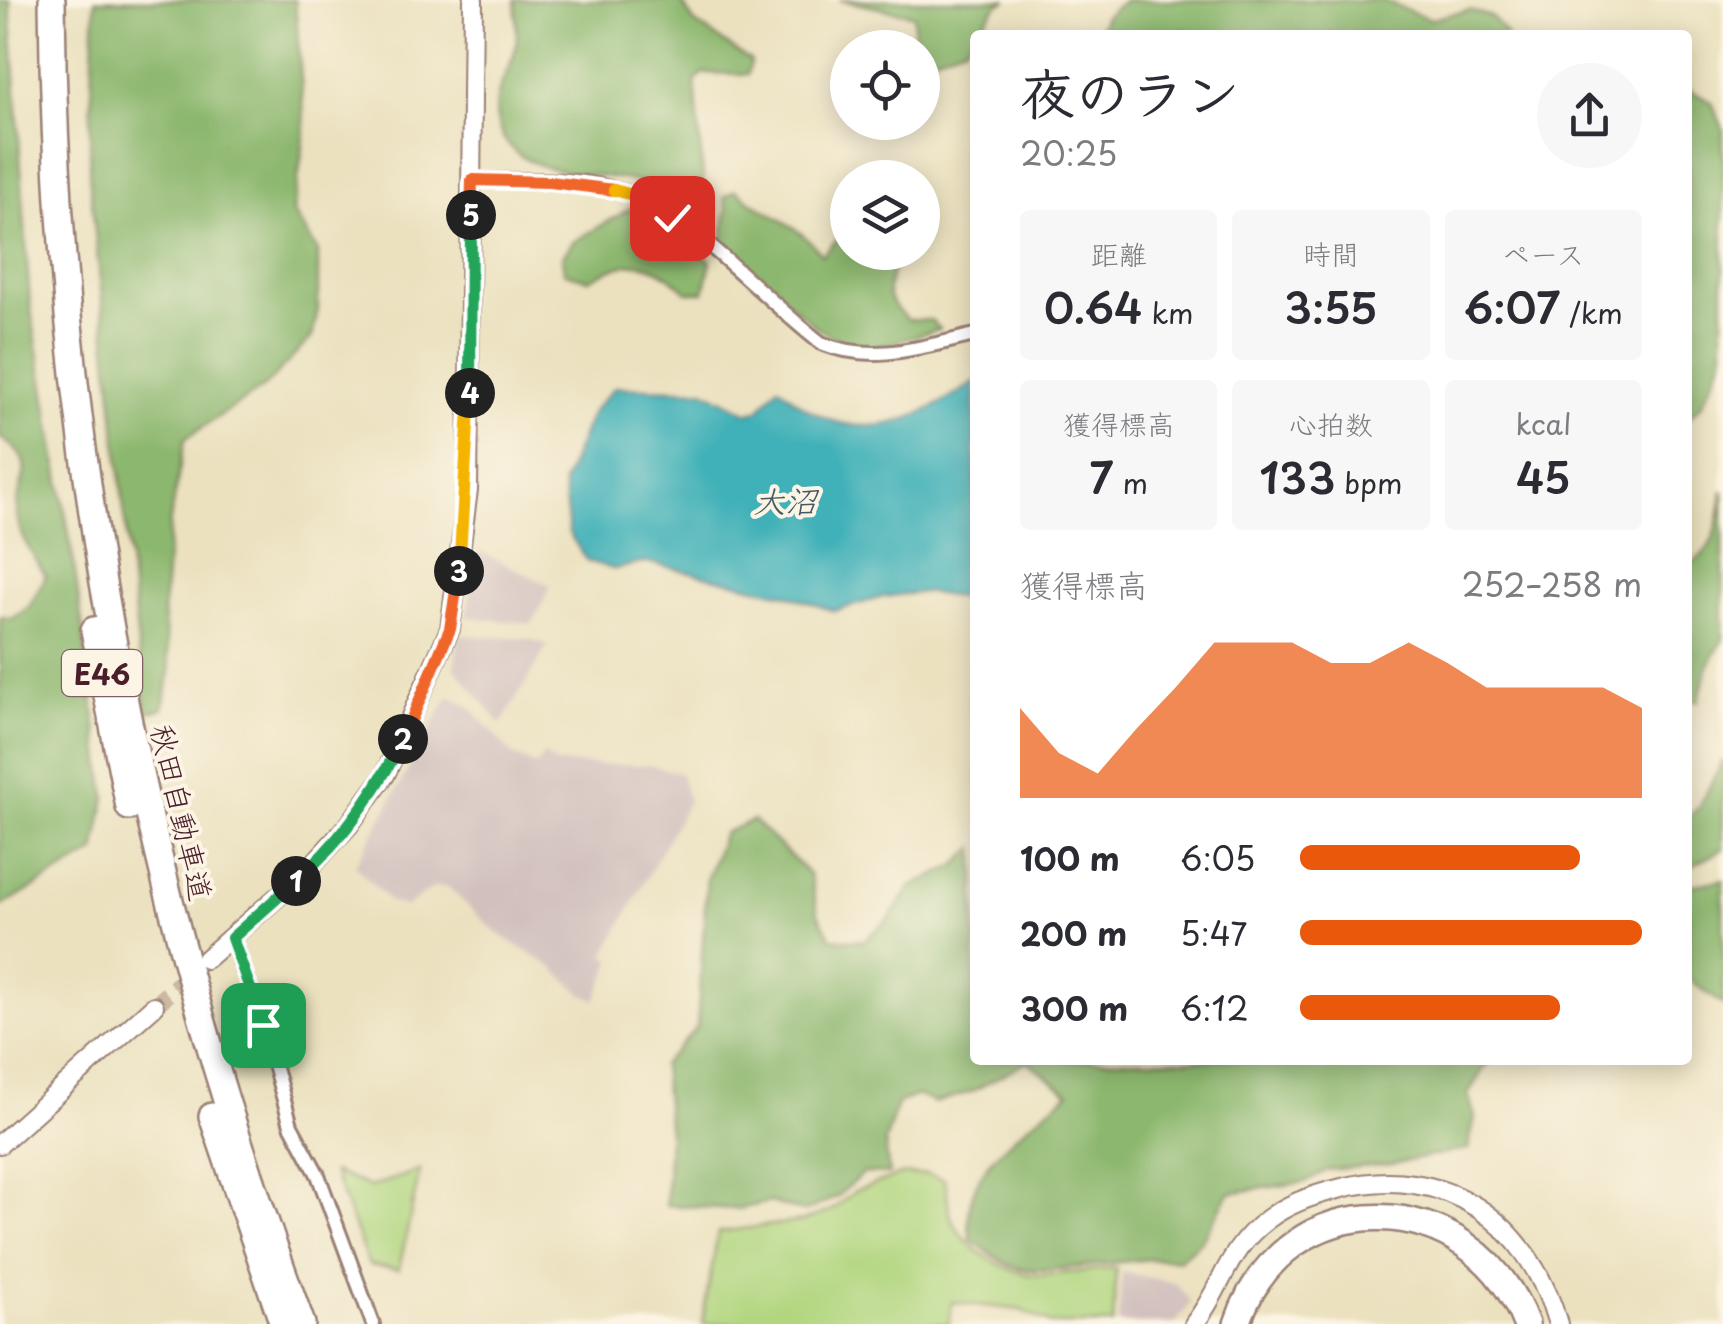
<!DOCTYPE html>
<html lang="ja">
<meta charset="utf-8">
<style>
body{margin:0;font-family:"Playpen Sans","Klee One",sans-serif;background:#f7f7f7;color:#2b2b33;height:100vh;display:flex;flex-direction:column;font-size:38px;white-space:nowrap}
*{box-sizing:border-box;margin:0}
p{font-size:32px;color:#7c7c81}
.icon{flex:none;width:55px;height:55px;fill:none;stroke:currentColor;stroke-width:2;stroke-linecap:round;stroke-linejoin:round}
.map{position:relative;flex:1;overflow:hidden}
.details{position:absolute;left:970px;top:30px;width:722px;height:1035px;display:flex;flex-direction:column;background:#fff;border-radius:10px;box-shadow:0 5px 25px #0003}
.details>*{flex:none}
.buttons{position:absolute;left:830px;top:30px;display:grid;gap:20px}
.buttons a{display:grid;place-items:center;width:110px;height:110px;border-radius:50%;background:#fff;box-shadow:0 5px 25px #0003;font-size:50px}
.pin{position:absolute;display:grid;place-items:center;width:85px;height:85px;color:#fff;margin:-42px;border-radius:20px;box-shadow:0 5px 15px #0006}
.km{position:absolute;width:50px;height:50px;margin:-25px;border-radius:50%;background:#222;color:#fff;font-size:28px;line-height:50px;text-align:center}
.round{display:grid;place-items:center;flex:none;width:105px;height:105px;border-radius:52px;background:#f7f7f7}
.head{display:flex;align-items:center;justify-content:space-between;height:170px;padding:0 50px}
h1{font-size:55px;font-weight:600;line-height:75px}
.stats{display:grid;grid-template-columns:repeat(3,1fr);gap:15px;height:170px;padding:10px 50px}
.stats div{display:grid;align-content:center;border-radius:10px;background:#f7f7f7;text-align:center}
.stats b{font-size:42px;font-weight:600}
.stats small{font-size:28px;font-weight:400}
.stats p{font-size:28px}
.chart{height:280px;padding:20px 50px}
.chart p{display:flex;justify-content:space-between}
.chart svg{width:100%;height:180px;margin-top:10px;fill:#ea580c;opacity:.7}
ul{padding:0 50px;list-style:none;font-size:32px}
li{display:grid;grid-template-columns:160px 120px 1fr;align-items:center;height:75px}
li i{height:25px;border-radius:12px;background:#ea580c}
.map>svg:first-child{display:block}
.industrial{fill:#d1c0bd}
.green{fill:#b1d67f;stroke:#7e7a55;stroke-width:2.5}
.forest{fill:#8cb76e;stroke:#6b6b4c;stroke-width:2.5}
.water{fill:#40b1b8;stroke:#456872;stroke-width:2.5}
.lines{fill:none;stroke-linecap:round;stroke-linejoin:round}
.secondary-tunnel{stroke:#cbbaa1;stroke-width:18;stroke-dasharray:18 9;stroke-linecap:butt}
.minor-casing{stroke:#9a8075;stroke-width:18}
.tertiary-casing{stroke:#9a8075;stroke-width:22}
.secondary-casing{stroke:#9a8075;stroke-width:22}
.motorway-casing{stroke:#9a8075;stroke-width:30}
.minor{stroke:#fff;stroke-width:12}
.tertiary{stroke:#fff;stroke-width:18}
.secondary{stroke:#fff;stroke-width:18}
.motorway{stroke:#fff;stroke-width:25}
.split-1-casing{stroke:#fff;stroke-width:20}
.split-2-casing{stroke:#fff;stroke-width:20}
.split-3-casing{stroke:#fff;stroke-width:20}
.split-4-casing{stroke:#fff;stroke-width:20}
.split-5-casing{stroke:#fff;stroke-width:20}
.split-6-casing{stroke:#fff;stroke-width:20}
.split-7-casing{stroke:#fff;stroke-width:20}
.split-1{stroke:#22a559;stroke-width:12}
.split-2{stroke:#22a559;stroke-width:12}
.split-3{stroke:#f0652b;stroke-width:12}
.split-4{stroke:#f5b400;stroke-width:12}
.split-5{stroke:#22a559;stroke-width:12}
.split-6{stroke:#f0652b;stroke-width:12}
.split-7{stroke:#f5b400;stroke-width:12}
.labels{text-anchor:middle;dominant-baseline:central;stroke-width:8;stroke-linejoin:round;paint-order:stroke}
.shield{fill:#fcf5e5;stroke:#7f5f63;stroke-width:2.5}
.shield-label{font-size:28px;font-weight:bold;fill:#4a1f2b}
.street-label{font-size:30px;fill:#4a1f2b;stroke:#fcf5e5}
.water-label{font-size:32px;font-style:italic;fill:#465963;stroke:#fcf5e5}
</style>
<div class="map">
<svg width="1723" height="1324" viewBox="0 0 1723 1324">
<rect width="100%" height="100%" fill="#fcf5e5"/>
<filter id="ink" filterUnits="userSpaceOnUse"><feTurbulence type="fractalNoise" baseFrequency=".01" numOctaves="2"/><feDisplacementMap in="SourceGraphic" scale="20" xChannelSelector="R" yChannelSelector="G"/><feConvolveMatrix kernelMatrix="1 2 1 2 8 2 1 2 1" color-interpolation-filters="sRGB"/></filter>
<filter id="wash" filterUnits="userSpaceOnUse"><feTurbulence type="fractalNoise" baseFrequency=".0048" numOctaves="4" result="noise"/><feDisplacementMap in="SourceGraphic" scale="40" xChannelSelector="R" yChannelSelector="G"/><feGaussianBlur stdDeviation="2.25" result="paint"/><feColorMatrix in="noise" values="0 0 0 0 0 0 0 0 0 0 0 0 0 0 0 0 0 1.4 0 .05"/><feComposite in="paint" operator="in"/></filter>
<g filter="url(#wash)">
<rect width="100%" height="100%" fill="#ebe1bf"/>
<g class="industrial">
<polygon points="479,551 551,586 532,624 466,617"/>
<polygon points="460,635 529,639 548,645 501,724 454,667"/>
<polygon points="449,696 470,707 514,756 537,766 543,754 556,764 651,765 681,774 688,801 605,955 612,961 596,1000 583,995 551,966 497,933 448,887 434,887 406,907 390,902 355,866"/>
<polygon points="1122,1272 1175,1283 1191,1302 1175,1324 1118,1324"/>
</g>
<g class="green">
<polygon points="420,1170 399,1269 369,1265 333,1172 371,1187"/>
<path d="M926 1174 944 1179C949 1192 946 1206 951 1217 963 1248 1006 1274 1038 1275 1064 1275 1090 1269 1116 1268L1113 1324H1051L1021 1310 952 1302 949 1324H702L718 1232 803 1221 832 1210 855 1191 900 1175Z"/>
</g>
<g class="forest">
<path d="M0 0H10L30 304 73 558 106 797 95 852 0 907V616L12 619 29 607 46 576C35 558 17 534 17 512 16 481 43 463 0 438Z"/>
<polygon points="95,0 295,0 305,133 293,212 318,251 318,309 312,337 265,386 185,439 170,520 163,611 170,671 163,709 148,712 143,694 89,174"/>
<path d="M515 0H680L694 22 751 61 748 74 703 73 695 82 707 226 701 231C686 218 672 199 656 189 614 165 509 189 497 119 492 88 512 71 516 46 518 32 516 14 515 0Z"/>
<polygon points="839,0 1008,0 998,4 965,46 923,61 922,48 914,47 914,15"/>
<polygon points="1125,0 1382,0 1430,19 1470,10 1492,17 1507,35 1194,35 1185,30 1178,35 1097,35 1105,16"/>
<polygon points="1688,89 1712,103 1723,128 1723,359 1702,404 1688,418"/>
<path d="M736 190C769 218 796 221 822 255L847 229 848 252 900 253C887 287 878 294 908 320H931L940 329 871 349 840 341 817 328 722 243 727 210 724 197Z"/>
<path d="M633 207 652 212 711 261 704 292H687C651 258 632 256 589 280L564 272 562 257 573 242Z"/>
<path d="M1723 491V639L1707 668 1698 701 1688 699V565C1716 552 1720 519 1723 491Z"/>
<polygon points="1723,760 1723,849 1688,868 1688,817 1699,807"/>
<path d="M753 820 810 875 818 914 831 938 863 941 889 919 911 887 955 866 975 848V1060H1489L1468 1094 1475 1117 1468 1149 1392 1164 1328 1170 1305 1182 1229 1193 1202 1240 1179 1260C1131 1254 1045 1279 1012 1266 998 1261 984 1248 971 1240 956 1169 1021 1133 1069 1093L1027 1061 973 1091 935 1103 917 1095 897 1104 885 1142 889 1174 863 1173 837 1197 804 1212 770 1202 739 1209 666 1205 669 1134 662 1065 697 1027 707 878 724 833Z"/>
<polygon points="1723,880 1723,1005 1688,978 1688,886"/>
</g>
<path class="water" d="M975 382V609L957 597 924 592 883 597 834 611 785 594 647 562 614 569 587 561 569 533 563 483 592 412 615 387 704 390 749 413 759 410 778 386C787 391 793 400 802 405 865 448 920 418 975 382Z"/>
</g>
<g filter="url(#ink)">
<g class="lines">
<polyline class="secondary-tunnel" points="154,1006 195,970"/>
<defs>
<g id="minor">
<path d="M471 180C524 181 591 175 640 198 700 226 766 301 821 343 873 364 922 347 975 335"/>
<polyline points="231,937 263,1025 291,1125 318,1175 373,1324"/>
</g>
<path id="tertiary" d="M1194 1324C1225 1285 1224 1252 1268 1219 1289 1203 1313 1195 1338 1189 1444 1161 1529 1221 1558 1324"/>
<g id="secondary">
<polyline points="206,959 306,872 349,825 385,775 450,629 468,490 473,0"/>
<polyline points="0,1144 154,1006"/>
</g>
<g id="motorway">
<path d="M52 0C55 452 145 901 302 1324"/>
<polyline points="94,630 129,807"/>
<polyline points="212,1116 283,1324"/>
<path d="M1237 1324C1285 1179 1473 1185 1526 1324"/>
</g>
</defs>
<use href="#minor" class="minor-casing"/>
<use href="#tertiary" class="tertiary-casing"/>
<use href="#secondary" class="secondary-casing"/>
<use href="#motorway" class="motorway-casing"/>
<use href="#minor" class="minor"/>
<use href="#tertiary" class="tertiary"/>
<use href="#secondary" class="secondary"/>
<use href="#motorway" class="motorway"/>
</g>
</g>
<g class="lines" filter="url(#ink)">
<defs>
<polyline id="split-1" points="263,1025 232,938 296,881"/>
<path id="split-2" d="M296 881C340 842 376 792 403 739"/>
<polyline id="split-3" points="403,739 450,629 459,571"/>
<polyline id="split-4" points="459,571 470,393"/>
<polyline id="split-5" points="470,393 471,215"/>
<polyline id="split-6" points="471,215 472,180 550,182 614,190"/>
<polyline id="split-7" points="614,190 640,197 672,218"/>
</defs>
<use href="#split-1" class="split-1-casing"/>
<use href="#split-2" class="split-2-casing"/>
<use href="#split-3" class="split-3-casing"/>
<use href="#split-4" class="split-4-casing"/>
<use href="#split-5" class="split-5-casing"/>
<use href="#split-6" class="split-6-casing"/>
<use href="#split-7" class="split-7-casing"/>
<use href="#split-1" class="split-1"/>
<use href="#split-2" class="split-2"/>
<use href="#split-3" class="split-3"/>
<use href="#split-4" class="split-4"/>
<use href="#split-5" class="split-5"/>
<use href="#split-6" class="split-6"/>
<use href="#split-7" class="split-7"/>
</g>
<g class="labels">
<rect class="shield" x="62" y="650" width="80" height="46" rx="8"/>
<g class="shield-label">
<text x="102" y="673">E46</text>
</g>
<g class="street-label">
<text transform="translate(183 812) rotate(77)">秋田自動車道</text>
</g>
<g class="water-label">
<text x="785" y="500">大沼</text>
</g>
</g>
</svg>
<div class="buttons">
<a><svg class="icon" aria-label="locate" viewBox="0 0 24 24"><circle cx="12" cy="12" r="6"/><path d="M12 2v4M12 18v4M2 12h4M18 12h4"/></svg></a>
<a><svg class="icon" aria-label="layers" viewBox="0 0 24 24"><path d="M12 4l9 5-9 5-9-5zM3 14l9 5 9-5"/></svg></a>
</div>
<div class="pin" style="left:263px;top:1025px;background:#1e9e55"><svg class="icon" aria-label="arrive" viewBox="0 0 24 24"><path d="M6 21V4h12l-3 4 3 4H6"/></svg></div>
<div class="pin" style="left:672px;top:218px;background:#d93025"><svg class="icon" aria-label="check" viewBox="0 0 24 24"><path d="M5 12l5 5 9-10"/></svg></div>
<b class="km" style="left:296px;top:881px">1</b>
<b class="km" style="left:403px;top:739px">2</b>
<b class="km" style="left:459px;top:571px">3</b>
<b class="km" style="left:470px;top:393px">4</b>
<b class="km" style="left:471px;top:215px">5</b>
<section class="details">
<div class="head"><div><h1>夜のラン</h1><p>20:25</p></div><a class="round"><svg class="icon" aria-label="share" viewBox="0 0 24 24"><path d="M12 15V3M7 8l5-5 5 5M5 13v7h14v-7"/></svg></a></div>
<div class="stats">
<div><p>距離</p><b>0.64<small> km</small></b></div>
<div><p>時間</p><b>3:55</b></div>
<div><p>ペース</p><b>6:07<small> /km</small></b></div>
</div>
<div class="stats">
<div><p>獲得標高</p><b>7<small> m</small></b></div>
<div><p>心拍数</p><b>133<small> bpm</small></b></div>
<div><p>kcal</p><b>45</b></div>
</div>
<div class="chart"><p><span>獲得標高</span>252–258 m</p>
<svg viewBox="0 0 160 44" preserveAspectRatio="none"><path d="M0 44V22L10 33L20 38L30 27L40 17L50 6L60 6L70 6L80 11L90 11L100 6L110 11L120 17L130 17L140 17L150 17L160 22V44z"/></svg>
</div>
<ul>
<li><b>100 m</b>6:05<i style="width:82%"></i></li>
<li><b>200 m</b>5:47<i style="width:100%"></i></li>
<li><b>300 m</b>6:12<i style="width:76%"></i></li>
</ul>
</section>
</div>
